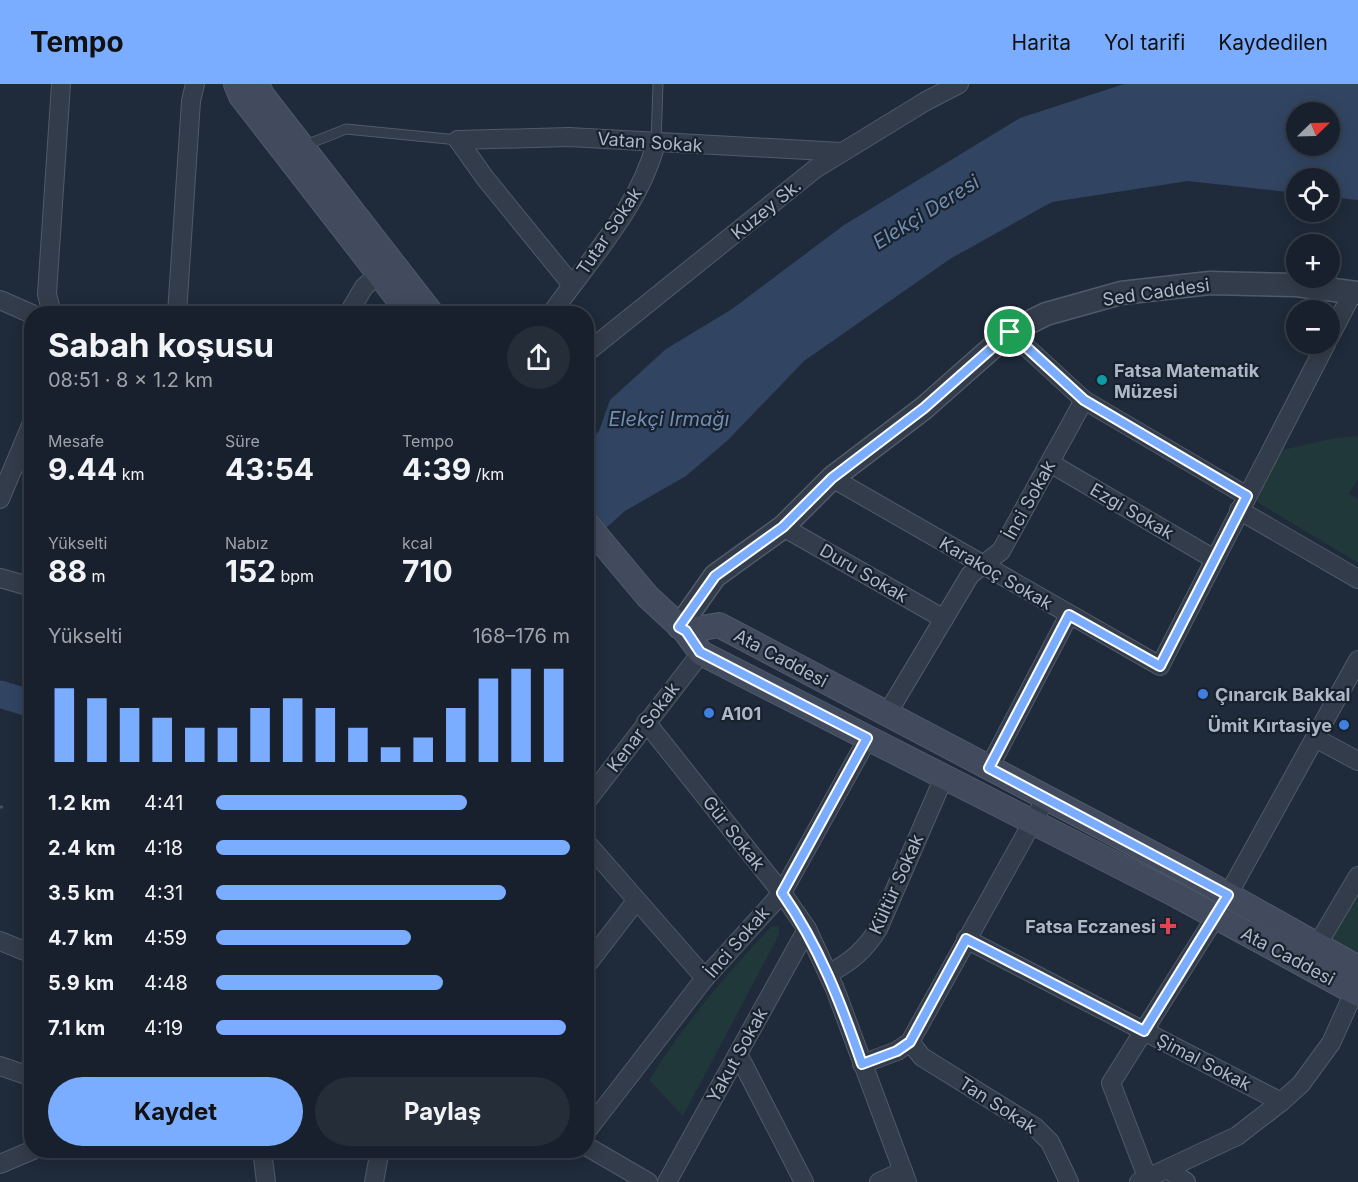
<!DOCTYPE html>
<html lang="tr">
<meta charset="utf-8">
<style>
body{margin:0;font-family:Inter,sans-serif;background:#242d38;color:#f1f3f6;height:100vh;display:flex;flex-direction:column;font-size:22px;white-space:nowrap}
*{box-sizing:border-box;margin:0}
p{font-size:20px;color:#9ea3a9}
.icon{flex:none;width:33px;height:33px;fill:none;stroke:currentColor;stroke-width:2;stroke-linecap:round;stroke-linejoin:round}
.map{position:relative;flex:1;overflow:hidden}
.details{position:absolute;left:24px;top:222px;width:570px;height:852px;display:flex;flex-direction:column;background:#17202c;border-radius:24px;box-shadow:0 3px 15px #0003,0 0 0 2px #363e48}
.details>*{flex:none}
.needle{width:39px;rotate:67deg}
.fabs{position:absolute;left:1286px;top:18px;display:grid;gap:12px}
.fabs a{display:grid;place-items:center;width:54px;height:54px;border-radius:50%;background:#17202c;box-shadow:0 3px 15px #0003,0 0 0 2px #363e48;font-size:30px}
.pin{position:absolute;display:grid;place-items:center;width:51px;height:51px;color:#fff;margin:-26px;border:3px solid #fff;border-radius:50%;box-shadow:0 2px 6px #0007}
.round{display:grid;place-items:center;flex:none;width:63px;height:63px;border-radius:32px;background:#242d38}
.head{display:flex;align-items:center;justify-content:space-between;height:102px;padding:0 24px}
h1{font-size:33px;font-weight:700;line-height:45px}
.figures{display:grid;grid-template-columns:repeat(3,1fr);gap:9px;height:102px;padding:6px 24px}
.figures div{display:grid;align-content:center}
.figures b{font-size:30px;font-weight:700}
.figures small{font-size:16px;font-weight:400}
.figures p{font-size:16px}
.chart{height:168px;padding:12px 24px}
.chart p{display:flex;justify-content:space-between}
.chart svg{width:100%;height:108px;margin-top:6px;stroke:#7aacff;stroke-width:6}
.primary-button{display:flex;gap:12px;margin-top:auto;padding:12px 24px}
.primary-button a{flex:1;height:69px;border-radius:36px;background:#7aacff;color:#111;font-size:24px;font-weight:700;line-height:69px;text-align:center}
.primary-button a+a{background:#242d38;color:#f1f3f6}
ul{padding:0 24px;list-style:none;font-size:20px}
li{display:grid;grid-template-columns:96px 72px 1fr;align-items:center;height:45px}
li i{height:15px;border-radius:8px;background:#7aacff}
header{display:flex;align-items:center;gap:36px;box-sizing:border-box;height:84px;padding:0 30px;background:#7aacff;color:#111}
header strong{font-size:28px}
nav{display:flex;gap:33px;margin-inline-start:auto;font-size:21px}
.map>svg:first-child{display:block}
.green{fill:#21383b}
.water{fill:#314562;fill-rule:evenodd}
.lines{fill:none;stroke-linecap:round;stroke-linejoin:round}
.river{stroke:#314562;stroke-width:27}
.service-casing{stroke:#505a68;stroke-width:11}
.minor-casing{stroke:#505a68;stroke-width:20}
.tertiary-casing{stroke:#505a68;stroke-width:25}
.secondary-casing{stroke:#505a68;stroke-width:26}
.path{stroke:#3f5558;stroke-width:3;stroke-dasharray:4.5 4.5;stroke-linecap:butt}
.service{stroke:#333c4a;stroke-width:9}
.minor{stroke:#333c4a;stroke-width:18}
.tertiary{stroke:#333c4a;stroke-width:22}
.secondary{stroke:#414b5d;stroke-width:24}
.route-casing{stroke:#fff;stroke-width:12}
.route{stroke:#7aacff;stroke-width:8}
.culture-dot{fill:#0f9aa8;stroke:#18212e;stroke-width:2}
.shop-dot{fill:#3f7fe0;stroke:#18212e;stroke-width:2}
.health-dot{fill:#e0444e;stroke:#18212e;stroke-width:2}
.labels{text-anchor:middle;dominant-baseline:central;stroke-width:4.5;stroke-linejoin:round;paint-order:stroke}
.street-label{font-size:18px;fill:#adb7c7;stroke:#18212e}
.poi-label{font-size:18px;font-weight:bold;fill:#adb7c7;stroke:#18212e;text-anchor:start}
.water-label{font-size:20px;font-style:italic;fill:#738db1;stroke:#18212e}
</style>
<header>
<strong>Tempo</strong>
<nav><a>Harita</a><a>Yol tarifi</a><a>Kaydedilen</a></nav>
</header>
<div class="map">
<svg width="1358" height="1098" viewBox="0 0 1358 1098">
<rect width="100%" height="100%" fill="#1f2a3a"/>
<g class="green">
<polygon points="1358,352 1358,395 1349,410 1358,415 1358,479 1257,418 1278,367 1335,354"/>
<polygon points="1358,807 1358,872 1330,856"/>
<path d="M779 842V851L683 1032 649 996C684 940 726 890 771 843Z"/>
</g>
<path class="water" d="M1124 0H1358V116L1329 113V94H1296V109L1188 97 1052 118 950 175 804 277 728 356 686 392 625 427 587 461 586 361 599 347 610 316 666 265 732 225 844 141 1020 34ZM1296 28H1329V62H1296Z"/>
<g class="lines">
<polyline class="river" points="0,610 32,620"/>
<defs>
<g id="service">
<polyline points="656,59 658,0"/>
<polyline points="303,62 346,45 458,56"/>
</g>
<g id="minor">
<polyline points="458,56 569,53 842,68"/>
<polyline points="458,56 485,94 572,201"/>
<polyline points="0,216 32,230"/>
<polyline points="52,230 47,210 61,0"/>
<polyline points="177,230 191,17 195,0"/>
<polyline points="348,230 364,203 379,190"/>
<path d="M551 230C589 176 639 124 656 59"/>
<polyline points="1010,248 1084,316 1247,412"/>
<polyline points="1329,254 1353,208"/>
<polyline points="586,269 815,85 926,17 959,0"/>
<polyline points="1050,379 1214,475"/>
<polyline points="832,394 1160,582 1326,260"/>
<polyline points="0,415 32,339"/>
<polyline points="1239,426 1358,495"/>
<polyline points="783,443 944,535"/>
<polyline points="0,494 32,503"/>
<polyline points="887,630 970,491 1001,467 1084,316"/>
<polyline points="646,638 782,809 807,845 835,905 907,1098"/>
<polyline points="1315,654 1358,677"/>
<polyline points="989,684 1069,531"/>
<polyline points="586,718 701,569"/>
<polyline points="586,758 705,894"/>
<polyline points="1228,811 1358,576"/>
<polyline points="966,855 1281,1018"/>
<polyline points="0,857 32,870"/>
<polyline points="1316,863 1358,792"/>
<polyline points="586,882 636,817"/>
<path d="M828 890C851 878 865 866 878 845L944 693"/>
<polyline points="910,958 922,973 1035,1043 1050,1058 1069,1098"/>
<polyline points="738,970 804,1098"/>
<polyline points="862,980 897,967 910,958 1046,714"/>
<polyline points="0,982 32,993"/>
<polyline points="586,1048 705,894 782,809 868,654"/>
<polyline points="586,1062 648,1098"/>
<polyline points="262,1066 266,1098"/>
<polyline points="0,1080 33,1066"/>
<polyline points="1169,1086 1186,1098"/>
<polyline points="1147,1093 1111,999 1216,832"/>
<polyline points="374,1098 380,1066"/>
<polyline points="667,1098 807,845"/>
<polyline points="879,1098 903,1087"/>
<polyline points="1139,1098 1237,1052 1281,1018 1301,1000 1331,959 1354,908"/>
</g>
<polyline id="tertiary" points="679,543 715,492 783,443 832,394 924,324 1010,248 1046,230 1121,209 1210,199 1296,201 1358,209"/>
<g id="secondary">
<polyline points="236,0 241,12 410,230"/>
<polyline points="257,0 262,11 432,230"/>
<polyline points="586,439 648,513 685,547 701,569 1178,812 1358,910"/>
<polyline points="685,547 719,541 1189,789 1358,884"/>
</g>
</defs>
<use href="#service" class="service-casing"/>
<use href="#minor" class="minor-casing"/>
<use href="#tertiary" class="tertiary-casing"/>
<use href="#secondary" class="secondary-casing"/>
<polyline class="path" points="0,723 3,723"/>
<use href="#service" class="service"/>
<use href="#minor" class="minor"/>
<use href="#tertiary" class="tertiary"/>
<use href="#secondary" class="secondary"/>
</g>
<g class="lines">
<defs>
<path id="route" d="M1010 248 1084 316 1247 412 1160 582 1069 531 989 684 1228 811 1144 947 966 855 910 958 897 967 862 980C841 919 819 862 782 809L867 654 700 568 686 547 679 543 715 492 783 443 832 394 924 324Z"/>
</defs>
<use href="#route" class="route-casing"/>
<use href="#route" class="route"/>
</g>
<circle class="culture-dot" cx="1102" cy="296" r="6"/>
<g class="shop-dot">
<circle cx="1203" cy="610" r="6"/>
<circle cx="709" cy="629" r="6"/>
<circle cx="1344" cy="641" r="6"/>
</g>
<path class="health-dot" d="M1165 833h6v6h6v6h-6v6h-6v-6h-6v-6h6z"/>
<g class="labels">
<g class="street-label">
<text transform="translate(650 58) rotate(4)">Vatan Sokak</text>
<text transform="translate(766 125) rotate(-39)">Kuzey Sk.</text>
<text transform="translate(609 147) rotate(-56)">Tutar Sokak</text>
<text transform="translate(1156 208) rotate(-8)">Sed Caddesi</text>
<text transform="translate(1029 416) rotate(-61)">İnci Sokak</text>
<text transform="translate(1132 427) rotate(30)">Ezgi Sokak</text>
<text transform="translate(864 489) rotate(30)">Duru Sokak</text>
<text transform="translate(996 489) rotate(30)">Karakoç Sokak</text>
<text transform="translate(781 574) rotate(28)">Ata Caddesi</text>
<text transform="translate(643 643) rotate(-53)">Kenar Sokak</text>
<text transform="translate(734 749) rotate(52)">Gür Sokak</text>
<text transform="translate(896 800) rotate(-66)">Kültür Sokak</text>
<text transform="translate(737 858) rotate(-49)">İnci Sokak</text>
<text transform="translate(1288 872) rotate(28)">Ata Caddesi</text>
<text transform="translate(737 971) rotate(-61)">Yakut Sokak</text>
<text transform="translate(1204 978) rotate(27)">Şimal Sokak</text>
<text transform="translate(998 1021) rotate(33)">Tan Sokak</text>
</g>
<g class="poi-label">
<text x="1114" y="286">Fatsa Matematik<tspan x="1114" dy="21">Müzesi</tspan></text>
<text x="1215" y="610">Çınarcık Bakkal</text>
<text x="721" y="629">A101</text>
<text x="1332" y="641" text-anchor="end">Ümit Kırtasiye</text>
<text x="1156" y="842" text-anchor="end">Fatsa Eczanesi</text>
</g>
<g class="water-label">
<text transform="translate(926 128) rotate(-32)">Elekçi Deresi</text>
<text x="669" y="335">Elekçi Irmağı</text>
</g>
</g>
</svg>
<div class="fabs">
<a><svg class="needle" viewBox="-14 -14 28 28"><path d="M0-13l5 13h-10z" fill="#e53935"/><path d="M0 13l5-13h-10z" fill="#9ea3a9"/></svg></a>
<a><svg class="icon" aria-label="locate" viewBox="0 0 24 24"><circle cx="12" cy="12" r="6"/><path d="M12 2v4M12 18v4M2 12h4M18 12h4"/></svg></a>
<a>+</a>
<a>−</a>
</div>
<div class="pin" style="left:1010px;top:248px;background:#1e9e55"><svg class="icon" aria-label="arrive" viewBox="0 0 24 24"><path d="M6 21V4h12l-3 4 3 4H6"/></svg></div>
<section class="details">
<div class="head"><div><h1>Sabah koşusu</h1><p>08:51 · 8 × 1.2 km</p></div><a class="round"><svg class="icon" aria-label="share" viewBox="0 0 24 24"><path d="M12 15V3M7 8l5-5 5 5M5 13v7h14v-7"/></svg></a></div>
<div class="figures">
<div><p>Mesafe</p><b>9.44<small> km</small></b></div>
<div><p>Süre</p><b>43:54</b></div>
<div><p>Tempo</p><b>4:39<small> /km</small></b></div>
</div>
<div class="figures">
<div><p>Yükselti</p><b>88<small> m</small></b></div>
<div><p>Nabız</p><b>152<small> bpm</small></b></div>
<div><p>kcal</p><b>710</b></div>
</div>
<div class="chart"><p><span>Yükselti</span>168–176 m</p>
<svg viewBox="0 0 160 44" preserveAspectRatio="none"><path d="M5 44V14M15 44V18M25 44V22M35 44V26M45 44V30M55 44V30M65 44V22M75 44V18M85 44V22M95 44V30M105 44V38M115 44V34M125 44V22M135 44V10M145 44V6M155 44V6"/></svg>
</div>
<ul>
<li><b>1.2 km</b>4:41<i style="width:71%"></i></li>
<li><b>2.4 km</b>4:18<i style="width:100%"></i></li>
<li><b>3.5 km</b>4:31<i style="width:82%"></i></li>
<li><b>4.7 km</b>4:59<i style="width:55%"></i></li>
<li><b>5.9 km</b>4:48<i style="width:64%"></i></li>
<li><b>7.1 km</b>4:19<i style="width:99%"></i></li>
</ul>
<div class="primary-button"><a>Kaydet</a><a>Paylaş</a></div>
</section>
</div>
